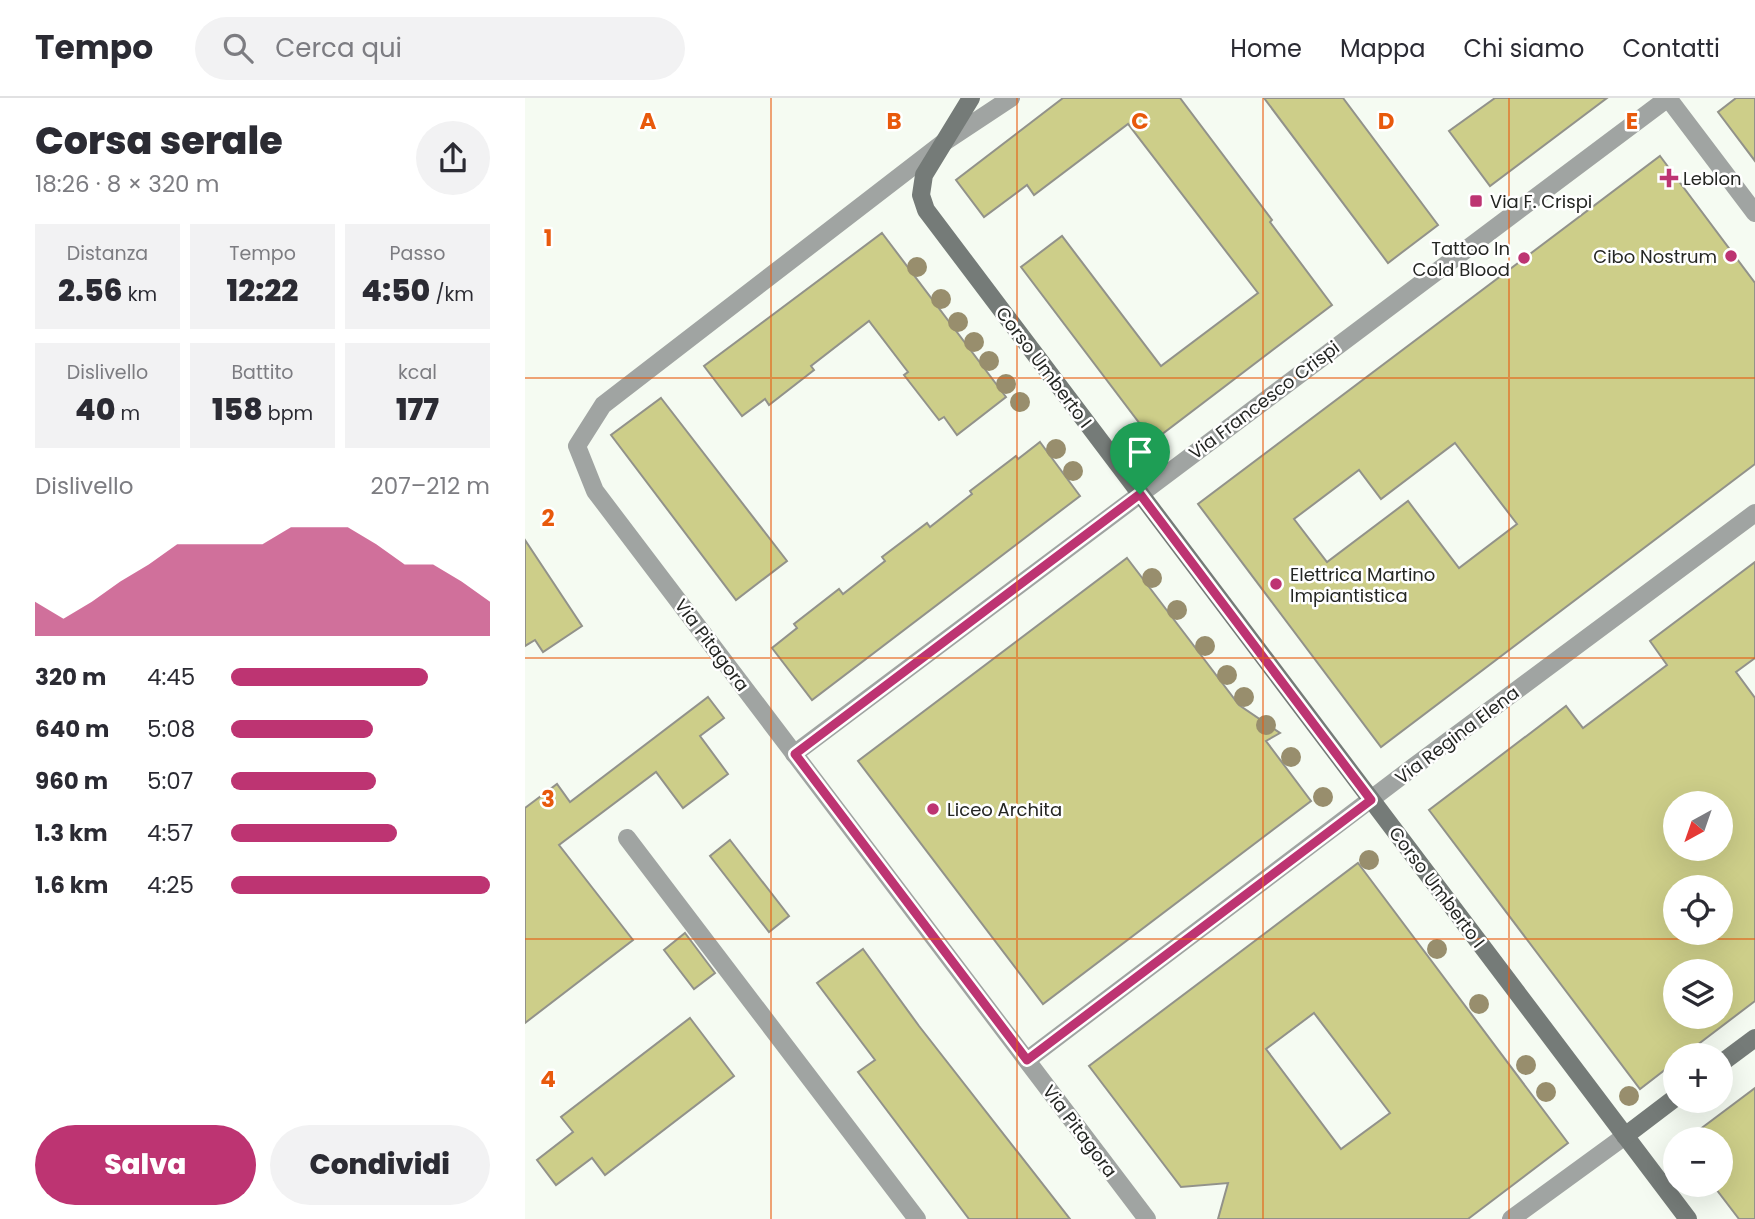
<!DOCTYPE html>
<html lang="it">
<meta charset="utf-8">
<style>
body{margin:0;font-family:Poppins,sans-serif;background:#f2f2f3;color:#2b2b33;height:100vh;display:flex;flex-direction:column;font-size:26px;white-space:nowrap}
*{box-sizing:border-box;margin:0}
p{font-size:23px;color:#7c7c81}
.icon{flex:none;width:38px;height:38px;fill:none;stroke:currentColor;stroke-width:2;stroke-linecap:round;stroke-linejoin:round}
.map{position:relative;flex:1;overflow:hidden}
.side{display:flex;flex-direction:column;background:#fff;width:525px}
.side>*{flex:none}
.needle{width:46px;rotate:220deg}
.tools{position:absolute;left:1138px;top:693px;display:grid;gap:14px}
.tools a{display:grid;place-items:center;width:70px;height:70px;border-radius:50%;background:#fff;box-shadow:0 7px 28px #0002;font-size:35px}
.pin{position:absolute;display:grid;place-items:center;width:60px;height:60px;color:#fff;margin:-72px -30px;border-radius:50% 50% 50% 0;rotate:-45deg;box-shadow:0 0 7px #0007}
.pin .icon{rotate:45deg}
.round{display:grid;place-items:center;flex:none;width:74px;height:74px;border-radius:37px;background:#f2f2f3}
.overview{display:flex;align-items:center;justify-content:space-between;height:119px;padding:0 35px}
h1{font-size:38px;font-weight:800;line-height:52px}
.metrics{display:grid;grid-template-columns:repeat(3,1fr);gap:10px;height:119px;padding:7px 35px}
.metrics div{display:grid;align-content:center;border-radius:0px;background:#f2f2f3;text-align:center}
.metrics b{font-size:30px;font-weight:800}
.metrics small{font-size:19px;font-weight:400}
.metrics p{font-size:19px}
.chart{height:196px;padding:14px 35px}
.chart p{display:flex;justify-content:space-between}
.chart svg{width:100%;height:126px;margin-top:7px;fill:#bd3472;opacity:.7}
.action{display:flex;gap:14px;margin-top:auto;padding:14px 35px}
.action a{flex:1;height:80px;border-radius:42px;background:#bd3472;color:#fff;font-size:28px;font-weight:800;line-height:80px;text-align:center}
.action a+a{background:#f2f2f3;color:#2b2b33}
ul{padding:0 35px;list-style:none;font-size:23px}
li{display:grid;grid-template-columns:112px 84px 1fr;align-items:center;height:52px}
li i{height:18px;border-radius:9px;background:#bd3472}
header{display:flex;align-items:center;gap:42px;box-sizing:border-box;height:98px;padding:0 35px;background:#fff;border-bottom:2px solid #e1e1e2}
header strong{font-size:33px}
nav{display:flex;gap:38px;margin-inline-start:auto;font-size:24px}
.search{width:490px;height:63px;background:#f2f2f3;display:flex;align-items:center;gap:18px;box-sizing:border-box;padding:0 24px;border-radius:38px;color:#7c7c81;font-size:26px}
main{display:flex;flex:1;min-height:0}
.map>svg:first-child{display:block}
.building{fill:#cdce89;stroke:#92928a;stroke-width:2;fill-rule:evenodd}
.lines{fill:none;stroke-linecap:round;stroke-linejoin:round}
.lane{stroke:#a0a4a2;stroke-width:18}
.street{stroke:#a0a4a2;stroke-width:18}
.secondary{stroke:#757b78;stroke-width:18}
.tree{fill:#988e6d}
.route-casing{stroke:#fff;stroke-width:14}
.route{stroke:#bd3472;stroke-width:9}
.grid{fill:none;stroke:#e8590c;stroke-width:2;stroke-opacity:0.55}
.poi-dot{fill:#bd3472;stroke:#fff;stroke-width:2.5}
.labels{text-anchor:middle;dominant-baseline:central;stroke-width:5;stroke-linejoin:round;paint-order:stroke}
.poi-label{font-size:18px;fill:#242623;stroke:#fff;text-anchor:start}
.street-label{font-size:18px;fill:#242623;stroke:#fff}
.grid-label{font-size:23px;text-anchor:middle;font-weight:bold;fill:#e8590c;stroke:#fff;stroke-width:5;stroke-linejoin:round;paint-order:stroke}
</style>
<header>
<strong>Tempo</strong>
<div class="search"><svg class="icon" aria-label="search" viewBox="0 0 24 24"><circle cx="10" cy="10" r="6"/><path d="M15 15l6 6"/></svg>Cerca qui</div>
<nav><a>Home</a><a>Mappa</a><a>Chi siamo</a><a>Contatti</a></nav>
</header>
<main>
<section class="side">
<div class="overview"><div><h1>Corsa serale</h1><p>18:26 · 8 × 320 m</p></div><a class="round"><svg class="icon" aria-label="share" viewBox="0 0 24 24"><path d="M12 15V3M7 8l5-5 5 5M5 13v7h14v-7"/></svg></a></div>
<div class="metrics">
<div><p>Distanza</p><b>2.56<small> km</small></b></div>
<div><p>Tempo</p><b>12:22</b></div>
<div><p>Passo</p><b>4:50<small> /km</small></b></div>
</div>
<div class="metrics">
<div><p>Dislivello</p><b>40<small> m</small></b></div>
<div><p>Battito</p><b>158<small> bpm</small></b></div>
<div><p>kcal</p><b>177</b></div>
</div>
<div class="chart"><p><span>Dislivello</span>207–212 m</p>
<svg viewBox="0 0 160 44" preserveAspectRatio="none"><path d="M0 44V32L10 38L20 32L30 25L40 19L50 12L60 12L70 12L80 12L90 6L100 6L110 6L120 12L130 19L140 19L150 25L160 32V44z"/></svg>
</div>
<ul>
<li><b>320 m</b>4:45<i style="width:76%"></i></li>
<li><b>640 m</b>5:08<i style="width:55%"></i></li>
<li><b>960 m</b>5:07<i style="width:56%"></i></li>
<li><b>1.3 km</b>4:57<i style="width:64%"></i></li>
<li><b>1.6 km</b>4:25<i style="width:100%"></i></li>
</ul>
<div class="action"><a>Salva</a><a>Condividi</a></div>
</section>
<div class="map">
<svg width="1230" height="1121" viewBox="0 0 1230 1121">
<rect width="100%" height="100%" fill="#f5fbf2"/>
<g class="building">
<polygon points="538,0 655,0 747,122 745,124 807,207 628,343 496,169 537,138 636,268 733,195 603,26 509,97 502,87 459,119 431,82"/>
<polygon points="739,0 818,0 913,127 863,165"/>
<polygon points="970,0 1082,0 965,88 924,33"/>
<polygon points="1211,0 1230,0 1230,63 1193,14"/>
<path d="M1135 58 1230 185V366L856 649 673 406ZM930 345 992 426 934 470 883 403 802 464 769 421 834 372 856 401Z"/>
<polygon points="357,135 481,299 432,337 419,319 414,322 379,277 383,274 344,223 286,268 289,272 244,307 240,301 217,318 179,268"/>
<polygon points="136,300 262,463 211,502 86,337"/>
<polygon points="515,344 555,398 287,602 247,550 272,530 269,526 314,491 318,496 360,463 357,459 402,425 405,429 447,396 445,393 491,358 493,361"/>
<polygon points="0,442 57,528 18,554 10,542 0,548"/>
<polygon points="602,460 714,607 755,635 741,643 786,703 518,906 333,663"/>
<path d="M1230 464V560L1211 574 1230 600V903L1159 957H1150V964L1115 991 904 712 1041 608 1058 630 1142 567 1125 543ZM1150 705H1195V751H1150ZM1150 789H1195V835H1150ZM1150 873H1195V919H1150Z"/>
<polygon points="183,599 199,620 175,638 203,676 158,710 131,674 34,747 108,842 0,925 0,710 32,686 45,704"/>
<polygon points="205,742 264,818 244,834 185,758"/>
<path d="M833 765 1043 1045 943 1121H693L703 1085 656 1089 564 968ZM789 915 865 1015 816 1051 741 951Z"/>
<polygon points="160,835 190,875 169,891 139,852"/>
<polygon points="338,851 394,928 545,1121 444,1121 333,974 350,962 292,885"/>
<polygon points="165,920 209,978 80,1077 67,1060 31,1087 12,1062 48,1034 36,1019"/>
<polygon points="1230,990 1230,1121 1214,1121 1188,1087 1195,1087 1195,1041 1162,1041"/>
</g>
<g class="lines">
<polyline class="lane" points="102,740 392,1121"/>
<g class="street">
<polyline points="486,0 418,45 78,307 52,348 70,393 622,1121"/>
<polyline points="269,656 1143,0 1230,115"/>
<polyline points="502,962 887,670 1230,415"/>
<polyline points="986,1121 1100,1038"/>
</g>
<g class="secondary">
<polyline points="446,0 399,77 396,97 401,112 1163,1121"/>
<polyline points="1195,966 1230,940"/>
<polyline points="1100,1038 1150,1000"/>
</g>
</g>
<g class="tree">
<circle cx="392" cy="169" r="10"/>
<circle cx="416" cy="201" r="10"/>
<circle cx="433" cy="224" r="10"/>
<circle cx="449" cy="244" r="10"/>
<circle cx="464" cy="263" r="10"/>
<circle cx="481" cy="286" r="10"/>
<circle cx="495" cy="304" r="10"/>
<circle cx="531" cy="351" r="10"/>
<circle cx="548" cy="373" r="10"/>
<circle cx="627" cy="480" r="10"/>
<circle cx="652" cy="512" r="10"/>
<circle cx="680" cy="548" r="10"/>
<circle cx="702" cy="577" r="10"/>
<circle cx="719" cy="599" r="10"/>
<circle cx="741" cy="627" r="10"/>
<circle cx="766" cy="659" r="10"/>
<circle cx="798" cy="699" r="10"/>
<circle cx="844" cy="762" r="10"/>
<circle cx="912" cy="851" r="10"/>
<circle cx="954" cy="906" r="10"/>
<circle cx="1001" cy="967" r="10"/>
<circle cx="1021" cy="994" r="10"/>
<circle cx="1104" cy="998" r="10"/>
</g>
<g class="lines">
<defs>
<polygon id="route" points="615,396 846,702 502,962 270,656"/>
</defs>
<use href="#route" class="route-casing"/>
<use href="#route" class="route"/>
</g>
<path class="grid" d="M246 0V1121M492 0V1121M738 0V1121M984 0V1121M0 280H1230M0 560H1230M0 841H1230"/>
<g class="poi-dot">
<path d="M1140.5 69.5h7v7h7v7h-7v7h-7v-7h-7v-7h7z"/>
<rect x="944" y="96" width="14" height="14" rx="3.5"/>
<circle cx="1206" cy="158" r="7"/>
<circle cx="999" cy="160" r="7"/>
<circle cx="751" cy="486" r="7"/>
<circle cx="408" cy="711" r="7"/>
</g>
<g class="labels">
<g class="poi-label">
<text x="1158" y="80">Leblon</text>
<text x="965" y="103">Via F. Crispi</text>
<text x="985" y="150" text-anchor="end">Tattoo In<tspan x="985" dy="21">Cold Blood</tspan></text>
<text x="1192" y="158" text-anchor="end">Cibo Nostrum</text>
<text x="765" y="476">Elettrica Martino<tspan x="765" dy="21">Impiantistica</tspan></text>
<text x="422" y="711">Liceo Archita</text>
</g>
<g class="street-label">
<text transform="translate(519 269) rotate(53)">Corso Umberto I</text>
<text transform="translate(739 302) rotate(-37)">Via Francesco Crispi</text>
<text transform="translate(187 547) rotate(53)">Via Pitagora</text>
<text transform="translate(932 637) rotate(-37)">Via Regina Elena</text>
<text transform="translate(912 789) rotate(53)">Corso Umberto I</text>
<text transform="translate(555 1033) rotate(53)">Via Pitagora</text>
</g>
</g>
<g class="grid-label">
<text x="123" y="31">A</text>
<text x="369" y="31">B</text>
<text x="615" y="31">C</text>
<text x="861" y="31">D</text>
<text x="1107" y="31">E</text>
<text x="23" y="148">1</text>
<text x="23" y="428">2</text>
<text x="23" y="709">3</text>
<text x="23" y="989">4</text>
</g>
</svg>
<div class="tools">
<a><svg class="needle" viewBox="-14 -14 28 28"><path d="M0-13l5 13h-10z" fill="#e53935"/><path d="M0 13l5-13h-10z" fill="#7c7c81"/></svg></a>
<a><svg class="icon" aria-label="locate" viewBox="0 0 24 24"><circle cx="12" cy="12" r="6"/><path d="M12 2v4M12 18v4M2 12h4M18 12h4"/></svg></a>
<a><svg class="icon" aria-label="layers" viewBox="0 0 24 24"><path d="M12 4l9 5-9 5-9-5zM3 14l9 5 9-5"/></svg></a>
<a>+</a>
<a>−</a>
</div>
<div class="pin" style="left:615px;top:396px;background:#1e9e55"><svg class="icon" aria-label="arrive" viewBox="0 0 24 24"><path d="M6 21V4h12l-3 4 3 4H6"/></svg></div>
</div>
</main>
